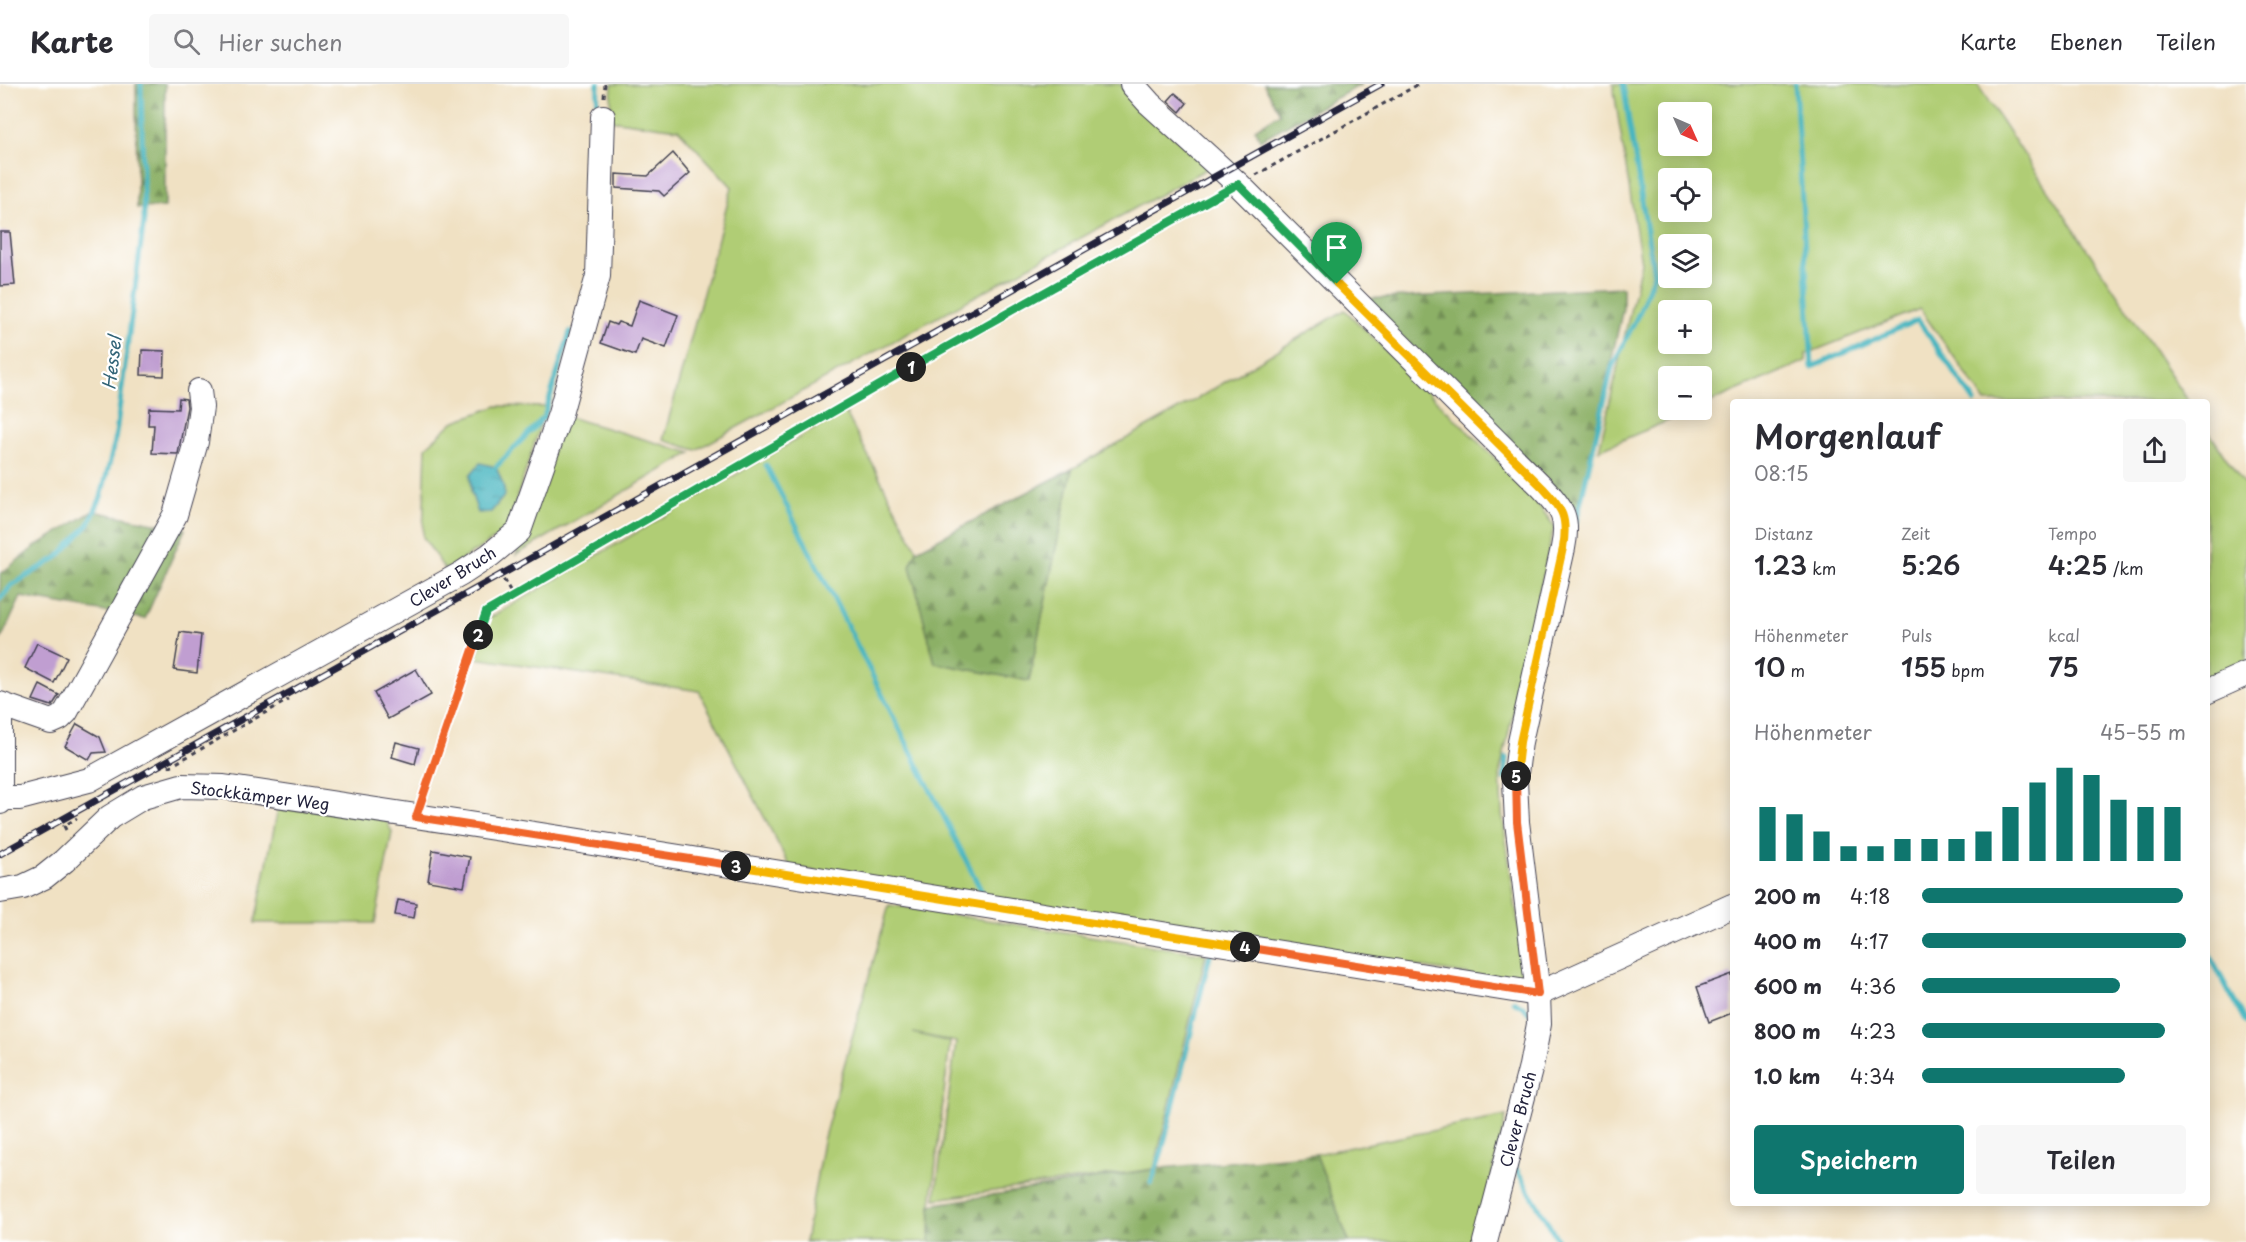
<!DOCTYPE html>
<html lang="de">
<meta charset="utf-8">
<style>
body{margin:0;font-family:"Playpen Sans",sans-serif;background:#f7f7f7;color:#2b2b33;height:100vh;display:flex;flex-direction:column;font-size:22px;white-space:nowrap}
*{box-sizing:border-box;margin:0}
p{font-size:20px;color:#7c7c81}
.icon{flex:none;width:33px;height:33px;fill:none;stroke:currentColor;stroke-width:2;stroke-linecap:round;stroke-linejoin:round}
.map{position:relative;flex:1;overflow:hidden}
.sheet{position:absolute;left:1730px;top:315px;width:480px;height:807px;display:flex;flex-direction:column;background:#fff;border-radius:6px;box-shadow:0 3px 15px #0003}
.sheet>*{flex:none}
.needle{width:39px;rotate:135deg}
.buttons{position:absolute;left:1658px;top:18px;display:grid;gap:12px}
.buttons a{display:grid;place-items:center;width:54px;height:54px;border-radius:6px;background:#fff;box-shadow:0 3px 15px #0003;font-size:30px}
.pin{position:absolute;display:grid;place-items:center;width:51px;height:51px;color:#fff;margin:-62px -26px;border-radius:50% 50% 50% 0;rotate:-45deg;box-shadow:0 0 6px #0007}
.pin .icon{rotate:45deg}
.km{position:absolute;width:30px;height:30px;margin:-15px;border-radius:50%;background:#222;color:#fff;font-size:16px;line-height:30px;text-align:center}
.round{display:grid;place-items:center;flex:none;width:63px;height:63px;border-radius:6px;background:#f7f7f7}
.summary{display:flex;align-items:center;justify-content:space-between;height:102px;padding:0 24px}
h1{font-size:33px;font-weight:600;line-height:45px}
.stats{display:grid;grid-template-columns:repeat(3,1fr);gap:9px;height:102px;padding:6px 24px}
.stats div{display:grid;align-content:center}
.stats b{font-size:26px;font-weight:600}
.stats small{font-size:16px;font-weight:400}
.stats p{font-size:16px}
.chart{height:168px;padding:12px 24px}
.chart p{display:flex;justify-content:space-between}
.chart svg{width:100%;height:108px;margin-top:6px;stroke:#0f766e;stroke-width:6}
.button{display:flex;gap:12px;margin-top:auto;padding:12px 24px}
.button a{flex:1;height:69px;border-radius:6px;background:#0f766e;color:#fff;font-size:24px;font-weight:600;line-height:69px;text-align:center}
.button a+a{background:#f7f7f7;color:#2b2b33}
ul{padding:0 24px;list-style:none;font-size:20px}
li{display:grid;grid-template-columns:96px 72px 1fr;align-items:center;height:45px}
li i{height:15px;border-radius:8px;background:#0f766e}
header{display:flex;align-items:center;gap:36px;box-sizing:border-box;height:84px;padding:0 30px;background:#fff;border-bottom:2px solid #e1e1e2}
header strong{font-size:28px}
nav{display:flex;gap:33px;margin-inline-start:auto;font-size:21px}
.search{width:420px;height:54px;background:#f7f7f7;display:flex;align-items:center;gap:15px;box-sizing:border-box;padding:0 21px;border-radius:6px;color:#7c7c81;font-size:22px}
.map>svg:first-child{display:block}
.grass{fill:#b0cd74;stroke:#697858;stroke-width:1.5;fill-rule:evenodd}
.forest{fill:url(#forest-firs);stroke:#576950;stroke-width:1.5}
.water{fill:url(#water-ripples);stroke:#346c7e;stroke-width:1.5}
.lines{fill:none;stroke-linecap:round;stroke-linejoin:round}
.stream{stroke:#46b5c0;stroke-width:5}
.building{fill:#c09ed1}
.minor-casing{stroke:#413f4f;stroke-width:26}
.path{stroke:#413f4f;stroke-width:3;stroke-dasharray:4.5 4.5;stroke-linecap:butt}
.minor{stroke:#fff;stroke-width:24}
.rail-casing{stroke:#22223b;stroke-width:7}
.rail{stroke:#fff;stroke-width:4.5;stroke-dasharray:14;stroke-linecap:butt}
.split-1-casing{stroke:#fff;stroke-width:12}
.split-2-casing{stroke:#fff;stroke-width:12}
.split-3-casing{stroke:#fff;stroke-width:12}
.split-4-casing{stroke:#fff;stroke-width:12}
.split-5-casing{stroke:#fff;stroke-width:12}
.split-6-casing{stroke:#fff;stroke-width:12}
.split-1{stroke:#22a559;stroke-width:8}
.split-2{stroke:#22a559;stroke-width:8}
.split-3{stroke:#f0652b;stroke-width:8}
.split-4{stroke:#f5b400;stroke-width:8}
.split-5{stroke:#f0652b;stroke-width:8}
.split-6{stroke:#f5b400;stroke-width:8}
.labels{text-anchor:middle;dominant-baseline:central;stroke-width:4.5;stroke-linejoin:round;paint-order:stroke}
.street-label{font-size:16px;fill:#22223b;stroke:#fff}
.water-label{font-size:18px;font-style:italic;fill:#326477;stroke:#fff}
</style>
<header>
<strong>Karte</strong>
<div class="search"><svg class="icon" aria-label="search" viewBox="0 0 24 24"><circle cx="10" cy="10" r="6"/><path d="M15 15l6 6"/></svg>Hier suchen</div>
<nav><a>Karte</a><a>Ebenen</a><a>Teilen</a></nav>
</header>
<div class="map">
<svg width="2246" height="1158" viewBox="0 0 2246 1158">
<defs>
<pattern id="forest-firs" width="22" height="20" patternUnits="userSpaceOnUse" patternTransform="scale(1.5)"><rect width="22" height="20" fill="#8cb066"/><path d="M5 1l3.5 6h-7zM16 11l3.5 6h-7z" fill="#728f55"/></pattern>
<pattern id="water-ripples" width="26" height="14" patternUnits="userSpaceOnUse" patternTransform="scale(1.5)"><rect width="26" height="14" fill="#46b5c0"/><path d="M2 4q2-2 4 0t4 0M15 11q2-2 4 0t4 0" fill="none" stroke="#3a939d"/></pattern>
</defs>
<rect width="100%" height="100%" fill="#fff"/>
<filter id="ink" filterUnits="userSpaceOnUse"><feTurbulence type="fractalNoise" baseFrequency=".0167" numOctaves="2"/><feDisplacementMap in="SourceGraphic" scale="12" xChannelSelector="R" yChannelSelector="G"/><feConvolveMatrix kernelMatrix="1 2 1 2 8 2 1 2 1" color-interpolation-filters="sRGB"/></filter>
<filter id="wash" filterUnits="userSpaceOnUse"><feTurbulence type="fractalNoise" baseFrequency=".008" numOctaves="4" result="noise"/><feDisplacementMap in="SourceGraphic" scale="24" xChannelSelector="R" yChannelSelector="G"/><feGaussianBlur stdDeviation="1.35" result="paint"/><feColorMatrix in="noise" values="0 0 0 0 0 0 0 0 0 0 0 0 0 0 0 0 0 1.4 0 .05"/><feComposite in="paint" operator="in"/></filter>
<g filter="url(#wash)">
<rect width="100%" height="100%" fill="#f0e1c3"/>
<g class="grass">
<polygon points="612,0 1120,0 1144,25 1208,84 696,366 663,356 732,103 678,45 610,36"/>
<path d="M1613 0H1977L2189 318H1986L1920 225 1806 270V277L1701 322V292H1668V326H1693L1599 366 1641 179ZM1701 28V62H1668V28ZM1701 94V128H1668V94ZM1701 160V194H1668V160ZM1701 226V260H1668V226Z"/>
<polygon points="1345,226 1530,409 1554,442 1500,688 1502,729 1527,900 790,783 699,607 475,574 491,533 845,327 917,466 910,482 1029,597 1072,385 1195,316"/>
<polygon points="497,322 546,323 506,448 445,486 423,453 426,363 453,338"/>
<polygon points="565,332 691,369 516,471"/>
<polygon points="2206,344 2246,403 2246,583 2206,600"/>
<polygon points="279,719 385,734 392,748 375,839 255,839"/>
<polygon points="889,821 1206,870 1154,1085 935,1115 956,958 913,949 950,958 931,1121 930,1158 805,1158 823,1057"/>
<polygon points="1506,1032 1476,1158 1349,1158 1316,1070"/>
</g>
<g class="forest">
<polygon points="136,0 165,0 165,123 137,124"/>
<polygon points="1264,0 1362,0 1260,56 1255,45 1280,29"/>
<polygon points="1623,203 1623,224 1578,426 1362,215"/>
<polygon points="1072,385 1029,597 935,579 910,482 917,466"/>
<polygon points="93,427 185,445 145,535 21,513 0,557 0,490 36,462"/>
<polygon points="1316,1070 1349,1158 930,1158 931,1121 1161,1084"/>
</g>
<polygon class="water" points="480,379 496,383 503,400 505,411 491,428 478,429 471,408 470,391"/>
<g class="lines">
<g class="stream">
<polyline points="1795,0 1812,283 1918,236 1975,318"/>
<polyline points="597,29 598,0"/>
<polyline points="766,381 983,810"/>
<polyline points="496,383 544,333 570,248"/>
<polyline points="1575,442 1612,283 1640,227 1654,190 1623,0"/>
<polyline points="0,515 12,501 58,473 89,440 101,413 115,357 144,136 141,0"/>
<polyline points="1505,694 1506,674"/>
<polyline points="2206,865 2246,939"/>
<polyline points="1513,917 1524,923 1529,929"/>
<polyline points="1515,1079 1514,1081 1559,1158"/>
<polyline points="1151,1099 1162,1067 1210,871"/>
</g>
</g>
<g id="blocks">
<g class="building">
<polygon points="1175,9 1187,19 1180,28 1168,17"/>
<polygon points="673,69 690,89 664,112 659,107 616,104 616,90 648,92"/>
<polygon points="0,148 10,148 15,201 0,202"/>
<polygon points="639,216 678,231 666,264 641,255 635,271 601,259 608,238 616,241 618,238 630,242"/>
<polygon points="142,266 165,267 164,292 141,291"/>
<polygon points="179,314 186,315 187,323 178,370 152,369 154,341 148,341 149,324 178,325"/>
<polygon points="180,548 201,551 197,589 174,586"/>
<polygon points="37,559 67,573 54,599 25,584"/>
<polygon points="416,585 431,611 388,635 374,609"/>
<polygon points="40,601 59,611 52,622 33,616"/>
<polygon points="77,640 100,653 106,668 93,669 89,676 65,662"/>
<polygon points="396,658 419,664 415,680 392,673"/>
<polygon points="433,766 470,773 464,803 428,797"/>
<polygon points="398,816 416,819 414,834 395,831"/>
<polygon points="1732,890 1732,929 1709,938 1697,903"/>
</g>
</g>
</g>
<g filter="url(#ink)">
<use href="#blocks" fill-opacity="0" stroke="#413f4f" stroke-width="1.5"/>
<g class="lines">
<defs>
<g id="minor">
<path d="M1132 0 1149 19 1238 100 1543 404C1563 425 1569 435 1563 464L1520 658 1515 697 1517 738 1538 910 1539 940 1531 982 1485 1158"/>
<polyline points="2206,608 2246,590"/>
<polyline points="0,620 51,638 60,634 66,628 175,431 196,358 201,323 199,307"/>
<polyline points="0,635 0,718"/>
<polyline points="0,714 20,714 89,696 461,490 490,471 519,447 560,330 598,192 603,33"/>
<polyline points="0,807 23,803 44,793 64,777 110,733 143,713 181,702 224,703 567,755 1538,910 1732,822"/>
</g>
</defs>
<use href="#minor" class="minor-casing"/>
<g class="path">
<polyline points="604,13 605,0"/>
<polyline points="1256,91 1419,0"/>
<polyline points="499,488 512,511"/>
<polyline points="169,683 288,616"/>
<polyline points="423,712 486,528 833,326 1221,110"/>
<polyline points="66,746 64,742 77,734"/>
</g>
<use href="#minor" class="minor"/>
<defs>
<polyline id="rail" points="0,770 1381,0"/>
</defs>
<use href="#rail" class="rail-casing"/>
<use href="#rail" class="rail"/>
</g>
</g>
<g class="lines" filter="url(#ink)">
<defs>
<polyline id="split-1" points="911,283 1238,100 1337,200"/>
<polyline id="split-2" points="478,551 486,528 911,283"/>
<polyline id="split-3" points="478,551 416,733 736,782"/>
<polyline id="split-4" points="736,782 1245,863"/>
<polyline id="split-5" points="1245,863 1538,910 1517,738 1516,692"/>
<path id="split-6" d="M1337 200 1543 404C1563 425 1568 434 1563 464L1520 658 1516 692"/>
</defs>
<use href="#split-1" class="split-1-casing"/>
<use href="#split-2" class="split-2-casing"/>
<use href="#split-3" class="split-3-casing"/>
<use href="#split-4" class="split-4-casing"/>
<use href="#split-5" class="split-5-casing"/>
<use href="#split-6" class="split-6-casing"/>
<use href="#split-1" class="split-1"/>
<use href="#split-2" class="split-2"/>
<use href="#split-3" class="split-3"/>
<use href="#split-4" class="split-4"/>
<use href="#split-5" class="split-5"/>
<use href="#split-6" class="split-6"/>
</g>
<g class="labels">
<g class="street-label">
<text transform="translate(452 492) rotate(-32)">Clever Bruch</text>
<text transform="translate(260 711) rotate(7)">Stockkämper Weg</text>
<text transform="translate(1517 1035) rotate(-75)">Clever Bruch</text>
</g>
<g class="water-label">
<text transform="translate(111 279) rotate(-83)">Hessel</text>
</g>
</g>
</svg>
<div class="buttons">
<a><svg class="needle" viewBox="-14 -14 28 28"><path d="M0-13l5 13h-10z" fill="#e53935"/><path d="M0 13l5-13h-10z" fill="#7c7c81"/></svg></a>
<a><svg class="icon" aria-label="locate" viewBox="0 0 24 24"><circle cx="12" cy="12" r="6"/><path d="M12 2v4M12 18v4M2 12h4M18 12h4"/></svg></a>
<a><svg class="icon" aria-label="layers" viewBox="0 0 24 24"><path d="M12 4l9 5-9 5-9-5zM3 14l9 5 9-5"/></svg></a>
<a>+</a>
<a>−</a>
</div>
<div class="pin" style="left:1337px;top:200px;background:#1e9e55"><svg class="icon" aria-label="arrive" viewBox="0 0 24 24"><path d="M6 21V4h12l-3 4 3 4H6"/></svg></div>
<b class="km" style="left:911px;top:283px">1</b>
<b class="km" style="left:478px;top:551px">2</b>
<b class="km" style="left:736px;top:782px">3</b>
<b class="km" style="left:1245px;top:863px">4</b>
<b class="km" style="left:1516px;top:692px">5</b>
<section class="sheet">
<div class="summary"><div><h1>Morgenlauf</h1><p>08:15</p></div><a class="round"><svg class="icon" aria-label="share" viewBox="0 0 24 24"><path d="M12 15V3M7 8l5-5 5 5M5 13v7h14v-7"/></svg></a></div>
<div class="stats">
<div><p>Distanz</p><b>1.23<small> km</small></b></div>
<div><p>Zeit</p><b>5:26</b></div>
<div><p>Tempo</p><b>4:25<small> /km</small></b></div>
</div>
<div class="stats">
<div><p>Höhenmeter</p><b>10<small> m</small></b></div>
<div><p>Puls</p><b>155<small> bpm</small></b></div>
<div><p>kcal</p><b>75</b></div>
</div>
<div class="chart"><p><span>Höhenmeter</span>45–55 m</p>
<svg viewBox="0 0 160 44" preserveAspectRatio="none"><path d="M5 44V22M15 44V25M25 44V32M35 44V38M45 44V38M55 44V35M65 44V35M75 44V35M85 44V32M95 44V22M105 44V12M115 44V6M125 44V9M135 44V19M145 44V22M155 44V22"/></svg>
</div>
<ul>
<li><b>200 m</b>4:18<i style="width:99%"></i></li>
<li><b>400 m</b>4:17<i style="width:100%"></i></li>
<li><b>600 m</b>4:36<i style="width:75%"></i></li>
<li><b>800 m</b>4:23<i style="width:92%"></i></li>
<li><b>1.0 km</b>4:34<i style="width:77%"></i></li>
</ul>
<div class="button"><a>Speichern</a><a>Teilen</a></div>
</section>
</div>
